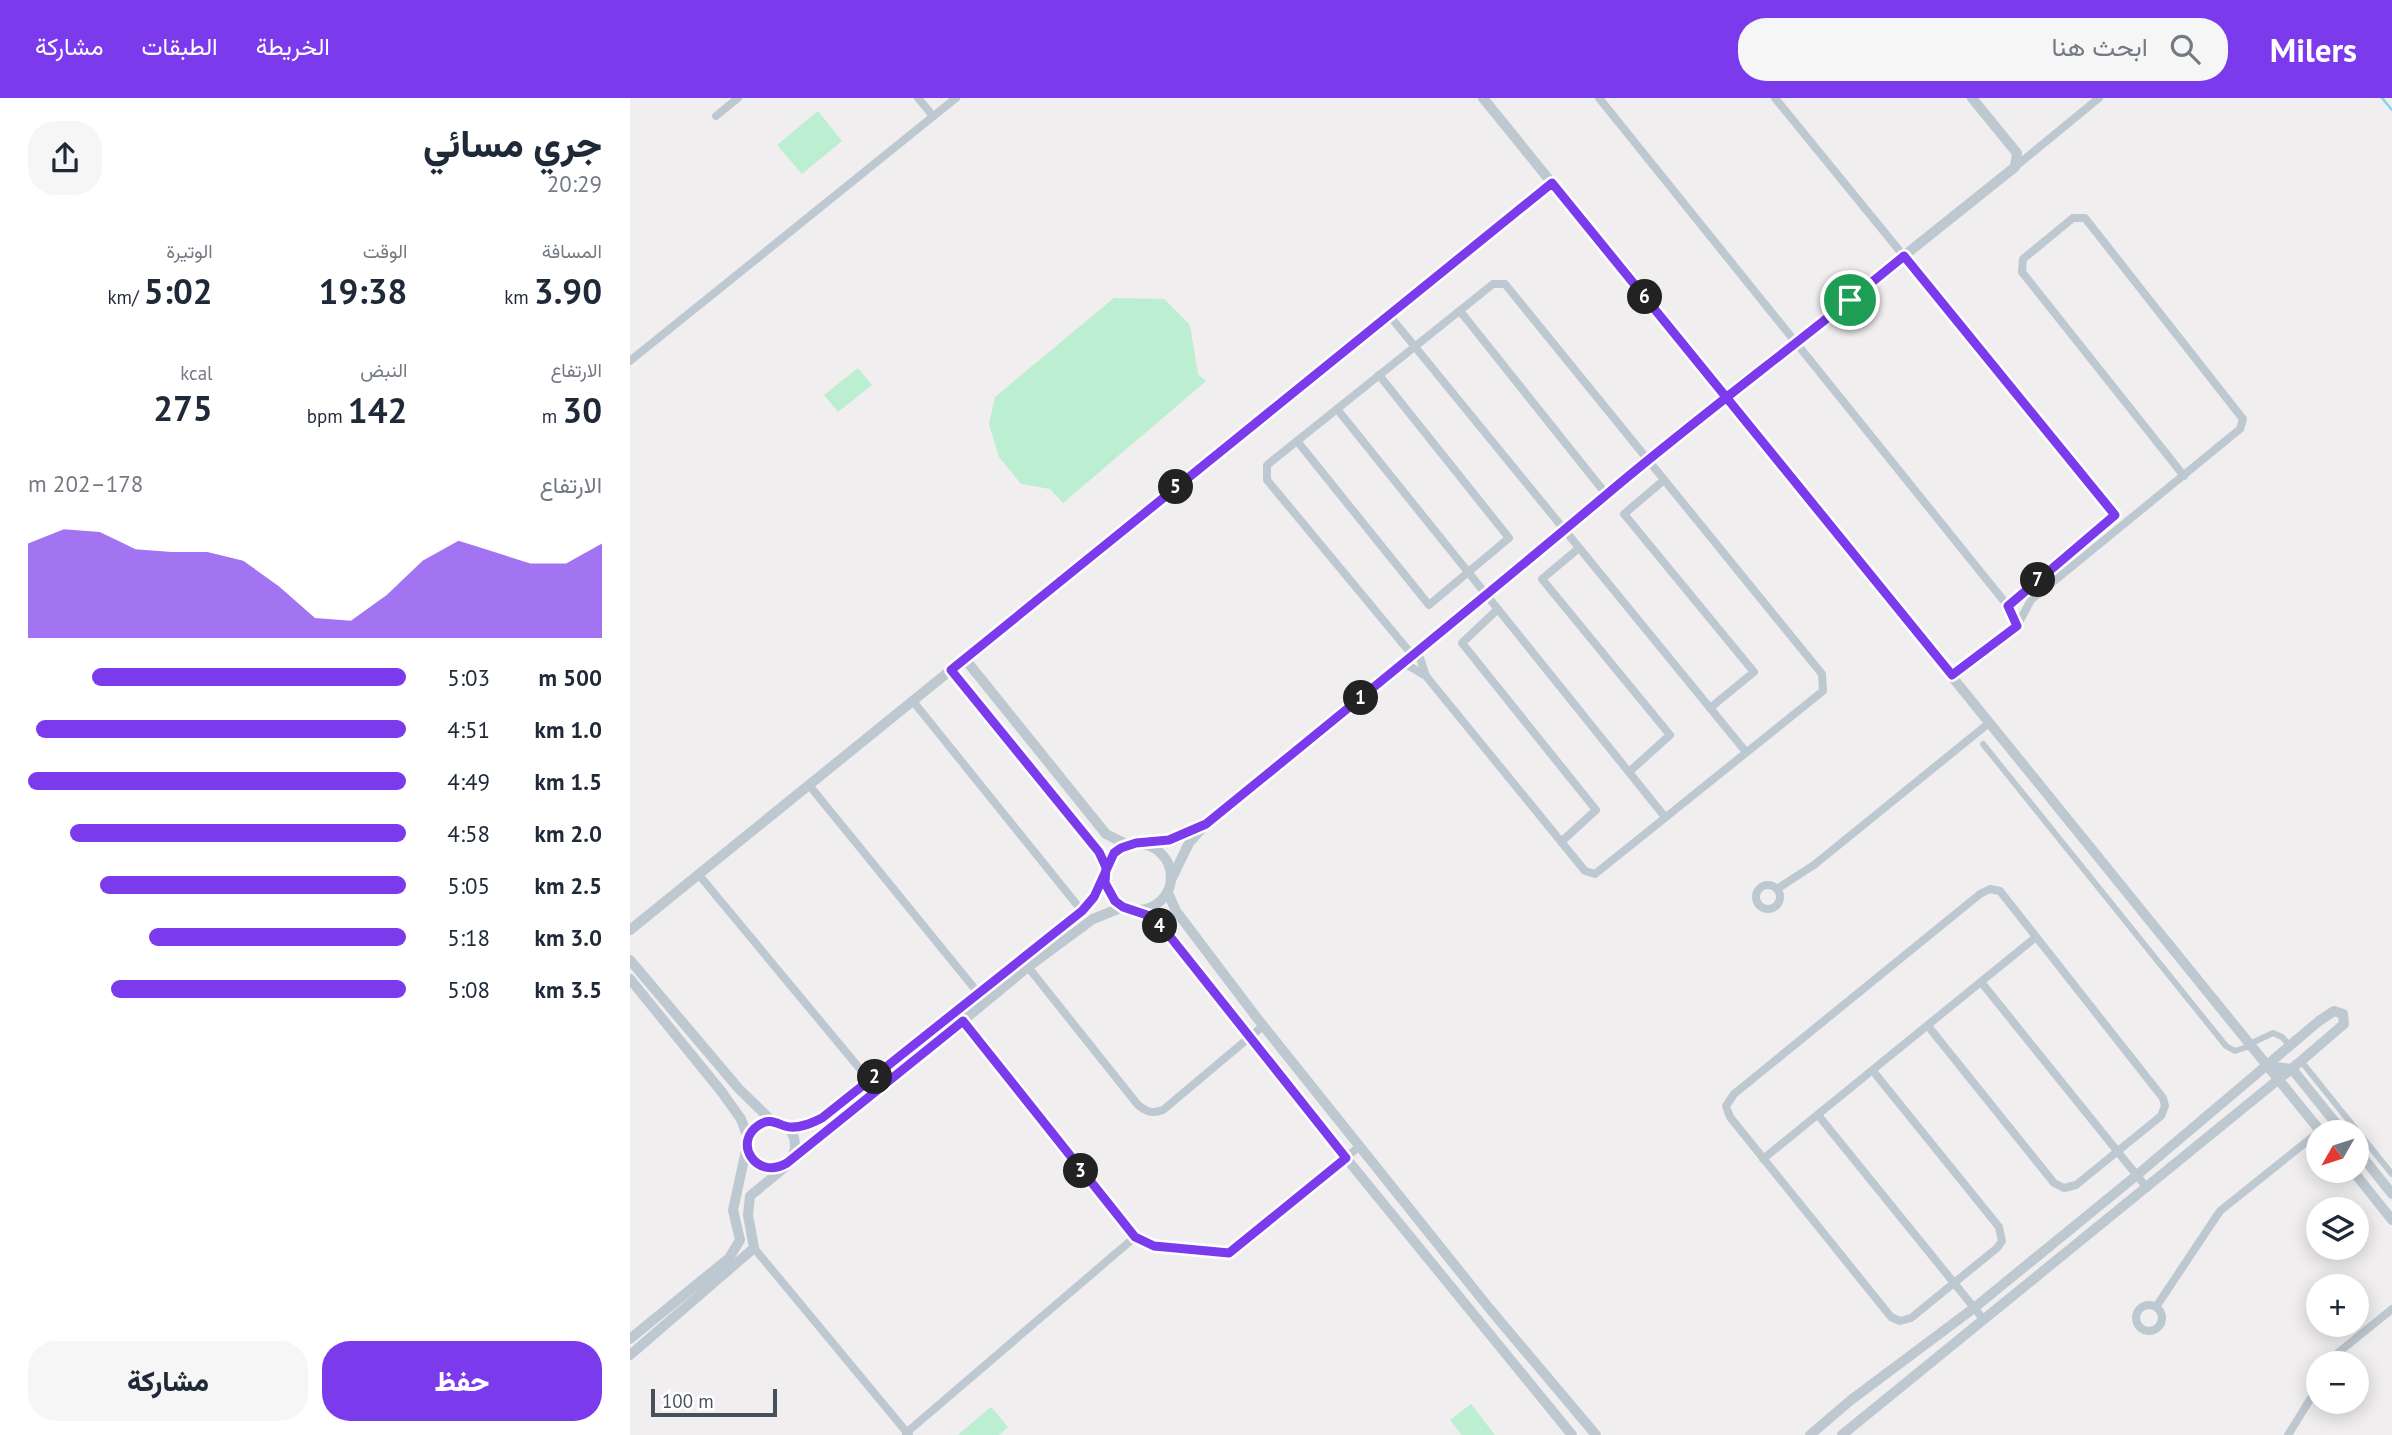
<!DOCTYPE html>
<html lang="ar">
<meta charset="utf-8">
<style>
body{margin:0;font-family:"PT Sans",Vazirmatn,sans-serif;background:#f6f6f7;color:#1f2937;direction:rtl;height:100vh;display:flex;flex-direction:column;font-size:26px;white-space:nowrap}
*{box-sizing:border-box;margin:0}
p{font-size:23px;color:#747a83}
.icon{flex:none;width:38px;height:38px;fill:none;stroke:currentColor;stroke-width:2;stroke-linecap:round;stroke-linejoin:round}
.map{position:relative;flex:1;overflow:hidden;direction:ltr}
.side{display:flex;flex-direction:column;background:#fff;width:630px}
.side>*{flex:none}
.needle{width:46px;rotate:231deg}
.buttons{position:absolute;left:1676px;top:1022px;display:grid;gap:14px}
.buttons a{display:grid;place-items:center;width:63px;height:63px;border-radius:50%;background:#fff;box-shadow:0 4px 18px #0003;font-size:35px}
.scale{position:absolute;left:21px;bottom:18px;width:126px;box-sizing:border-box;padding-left:7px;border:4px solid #46505b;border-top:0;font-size:19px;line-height:24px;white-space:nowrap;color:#46505b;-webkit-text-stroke:5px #fff;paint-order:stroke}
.pin{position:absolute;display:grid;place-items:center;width:60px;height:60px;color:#fff;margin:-30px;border:4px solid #fff;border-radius:50%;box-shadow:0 2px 7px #0007}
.km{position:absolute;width:35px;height:35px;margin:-18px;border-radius:50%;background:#222;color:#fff;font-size:19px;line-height:35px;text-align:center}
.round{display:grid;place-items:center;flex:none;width:74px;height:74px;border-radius:28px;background:#f6f6f7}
.headline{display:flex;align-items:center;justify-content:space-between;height:119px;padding:0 28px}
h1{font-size:38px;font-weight:800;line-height:52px}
.figures{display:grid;grid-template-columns:repeat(3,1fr);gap:10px;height:119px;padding:7px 28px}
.figures div{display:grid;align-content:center}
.figures b{font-size:35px;font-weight:800}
.figures small{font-size:19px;font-weight:400}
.figures p{font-size:19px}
.chart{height:196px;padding:14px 28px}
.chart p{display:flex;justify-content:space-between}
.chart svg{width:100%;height:126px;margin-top:7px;fill:#7c3aed;opacity:.7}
.cta{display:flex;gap:14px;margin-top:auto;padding:14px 28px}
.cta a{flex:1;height:80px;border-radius:28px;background:#7c3aed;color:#fff;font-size:28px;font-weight:800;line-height:80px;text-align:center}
.cta a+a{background:#f6f6f7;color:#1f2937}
ul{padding:0 28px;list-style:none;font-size:23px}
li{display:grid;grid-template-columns:112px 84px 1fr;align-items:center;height:52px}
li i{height:18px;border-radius:9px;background:#7c3aed}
header{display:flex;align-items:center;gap:42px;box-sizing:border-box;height:98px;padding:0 35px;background:#7c3aed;color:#fff}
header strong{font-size:33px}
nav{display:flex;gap:38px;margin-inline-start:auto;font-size:24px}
.search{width:490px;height:63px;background:#f6f6f7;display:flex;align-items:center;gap:18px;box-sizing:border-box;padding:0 24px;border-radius:28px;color:#747a83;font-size:26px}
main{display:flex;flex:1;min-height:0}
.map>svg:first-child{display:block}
.green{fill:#bceed1}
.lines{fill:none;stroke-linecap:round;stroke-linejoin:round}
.stream{stroke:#89d3eb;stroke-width:2.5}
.pedestrian{stroke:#bec8d0;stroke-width:6}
.minor{stroke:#bec8d0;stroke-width:8}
.tertiary{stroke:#bec8d0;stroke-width:10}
.route-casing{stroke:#fff;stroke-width:14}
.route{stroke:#7c3aed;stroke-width:9}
</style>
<header>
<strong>Milers</strong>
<div class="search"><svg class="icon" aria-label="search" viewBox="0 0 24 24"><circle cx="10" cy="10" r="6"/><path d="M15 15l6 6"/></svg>ابحث هنا</div>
<nav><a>الخريطة</a><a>الطبقات</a><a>مشاركة</a></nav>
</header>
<main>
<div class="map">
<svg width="1762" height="1337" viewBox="0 0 1762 1337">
<rect width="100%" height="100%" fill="#f0eeee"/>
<g class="green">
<polygon points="188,13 212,43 172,76 147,47"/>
<polygon points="484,200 534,201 560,227 568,276 576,283 433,405 420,391 391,386 369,359 359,326 365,299"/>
<polygon points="228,270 242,287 208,314 194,297"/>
<polygon points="841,1306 865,1337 832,1337 820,1322"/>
<polygon points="361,1309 378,1329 369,1337 328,1337"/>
</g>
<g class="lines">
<polyline class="stream" points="1752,0 1762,12"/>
<g class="pedestrian">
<polyline points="1353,646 1596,948 1605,953 1617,949"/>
<polyline points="1624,944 1643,935 1652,939 1661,949"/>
<polyline points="1671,963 1762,1076"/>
</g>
<g class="minor">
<polyline points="288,0 303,18"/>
<polyline points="969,0 1378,508 1387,528"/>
<polyline points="1145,0 1485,417 1378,508"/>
<polyline points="86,18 108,0"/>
<polyline points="1385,69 1469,0"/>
<polyline points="830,213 976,396"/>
<polyline points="759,217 1116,654"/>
<polyline points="0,263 326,0"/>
<polyline points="707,311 1035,719"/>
<polyline points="667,343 799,507 879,440 749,277"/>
<polyline points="1034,382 994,416 1124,574 1080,610"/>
<polyline points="949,450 912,481 1040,637 999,674"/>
<polyline points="868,511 832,545 966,712 931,744"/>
<polyline points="788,554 796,578"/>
<polyline points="774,565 796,578 955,773 965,776 1193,593 1192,576 875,186 863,186 637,367 637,382 783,558"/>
<polyline points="1322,577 1387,528 1401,502 1610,331 1613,321 1455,120 1443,120 1393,161 1392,174 1554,378"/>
<polyline points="282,602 452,813"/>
<polyline points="179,687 349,896"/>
<polyline points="69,777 240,983"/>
<circle cx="1138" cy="799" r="12"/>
<polyline points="1147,791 1184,767 1359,625"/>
<path d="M398 869 508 1007C517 1014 522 1016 533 1012L633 928"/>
<polyline points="1351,884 1517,1090"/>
<polyline points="333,923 505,1139 524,1148 599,1155 730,1048"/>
<polyline points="1243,973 1369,1129 1372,1143 1367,1150 1281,1220 1270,1223 1261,1219 1100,1019 1096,1008 1104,996 1350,796 1360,791 1370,793 1533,1000 1535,1008 1531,1018 1446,1087 1434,1090 1424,1085 1298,928"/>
<polyline points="1188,1017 1354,1222"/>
<polyline points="1133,1061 1406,839"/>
<polyline points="124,1150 279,1337"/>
<circle cx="1519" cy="1220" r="13"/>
<polyline points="1526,1209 1590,1113 1690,1033"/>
<polyline points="1702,1265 1709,1254 1762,1211"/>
<polyline points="276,1335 505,1139"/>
<polyline points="1658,1337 1689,1287"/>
</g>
<g class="tertiary">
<polyline points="853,0 1691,1034"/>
<polyline points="335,561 476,736 498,747"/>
<polyline points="321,571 469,754 476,769"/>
<polyline points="517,745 539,742 569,729"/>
<circle cx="508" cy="779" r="33"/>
<polyline points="541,782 559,745 576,726 788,554 976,396 1385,69 1387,55 1342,0"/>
<polyline points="538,795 546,813 627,920 859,1210 966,1337"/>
<polyline points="502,812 520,818 542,841 716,1060 942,1337"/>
<polyline points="0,832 922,85"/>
<polyline points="0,862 109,991 142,1023"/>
<polyline points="0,881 91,993 111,1021 118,1040"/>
<polyline points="1637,968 1662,971 1713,1034"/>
<circle cx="141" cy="1047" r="24"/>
<polyline points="156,1029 181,1026 192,1020 452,813 464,798 475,775"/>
<polyline points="1727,1052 1762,1096"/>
<polyline points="1723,1073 1762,1122"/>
<polyline points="0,1241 99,1160 110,1142 103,1112 117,1048"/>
<polyline points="0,1257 124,1150 118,1117 120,1098 398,869 463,821 493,809"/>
<polyline points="1180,1337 1221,1302 1344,1210 1507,1077 1689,923 1704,913 1713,916 1714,926 1671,963 1212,1337"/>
</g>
</g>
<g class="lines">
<defs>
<path id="route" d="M1220 202C1139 267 1055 330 976 397 844 508 710 617 576 726L539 742 506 745 491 750 484 755 464 799 452 813 192 1020C182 1025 167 1032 155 1028 146 1025 139 1020 129 1027 102 1044 126 1083 157 1065L333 923 505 1139 524 1148 599 1155 716 1060 542 841 520 818 493 809 485 803 475 785 476 769 469 754 321 572 922 85 1322 577 1387 528 1378 508 1485 417 1274 158 1220 202"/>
</defs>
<use href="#route" class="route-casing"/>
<use href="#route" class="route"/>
</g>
</svg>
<div class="buttons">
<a><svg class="needle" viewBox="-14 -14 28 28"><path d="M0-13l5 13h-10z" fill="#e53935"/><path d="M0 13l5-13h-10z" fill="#747a83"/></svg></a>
<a><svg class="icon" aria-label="layers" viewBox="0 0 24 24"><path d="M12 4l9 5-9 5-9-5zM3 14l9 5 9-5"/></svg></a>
<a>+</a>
<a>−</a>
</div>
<div class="scale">100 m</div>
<div class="pin" style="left:1220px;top:202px;background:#1e9e55"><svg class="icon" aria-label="arrive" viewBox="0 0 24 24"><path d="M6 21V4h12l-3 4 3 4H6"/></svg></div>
<b class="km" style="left:731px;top:600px">1</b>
<b class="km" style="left:245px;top:979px">2</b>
<b class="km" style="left:451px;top:1073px">3</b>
<b class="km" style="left:530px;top:828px">4</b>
<b class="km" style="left:546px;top:389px">5</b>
<b class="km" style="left:1015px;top:199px">6</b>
<b class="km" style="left:1408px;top:482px">7</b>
</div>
<section class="side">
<div class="headline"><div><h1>جري مسائي</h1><p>20:29</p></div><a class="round"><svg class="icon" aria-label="share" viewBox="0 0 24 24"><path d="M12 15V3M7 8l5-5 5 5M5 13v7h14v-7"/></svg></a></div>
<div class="figures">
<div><p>المسافة</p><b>3.90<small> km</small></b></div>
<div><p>الوقت</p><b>19:38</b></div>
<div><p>الوتيرة</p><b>5:02<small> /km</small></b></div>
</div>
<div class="figures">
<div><p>الارتفاع</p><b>30<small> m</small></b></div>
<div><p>النبض</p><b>142<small> bpm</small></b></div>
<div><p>kcal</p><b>275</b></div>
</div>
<div class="chart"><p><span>الارتفاع</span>178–202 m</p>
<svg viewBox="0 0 160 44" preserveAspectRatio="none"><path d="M0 44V11L10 6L20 7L30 13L40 14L50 14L60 17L70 26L80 37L90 38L100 29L110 17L120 10L130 14L140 18L150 18L160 11V44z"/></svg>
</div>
<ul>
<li><b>500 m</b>5:03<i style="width:83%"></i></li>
<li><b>1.0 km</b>4:51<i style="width:98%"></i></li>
<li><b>1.5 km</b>4:49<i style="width:100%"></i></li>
<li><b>2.0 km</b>4:58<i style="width:89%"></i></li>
<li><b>2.5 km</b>5:05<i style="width:81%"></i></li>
<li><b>3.0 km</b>5:18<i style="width:68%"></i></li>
<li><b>3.5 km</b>5:08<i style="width:78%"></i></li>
</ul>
<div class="cta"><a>حفظ</a><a>مشاركة</a></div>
</section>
</main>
